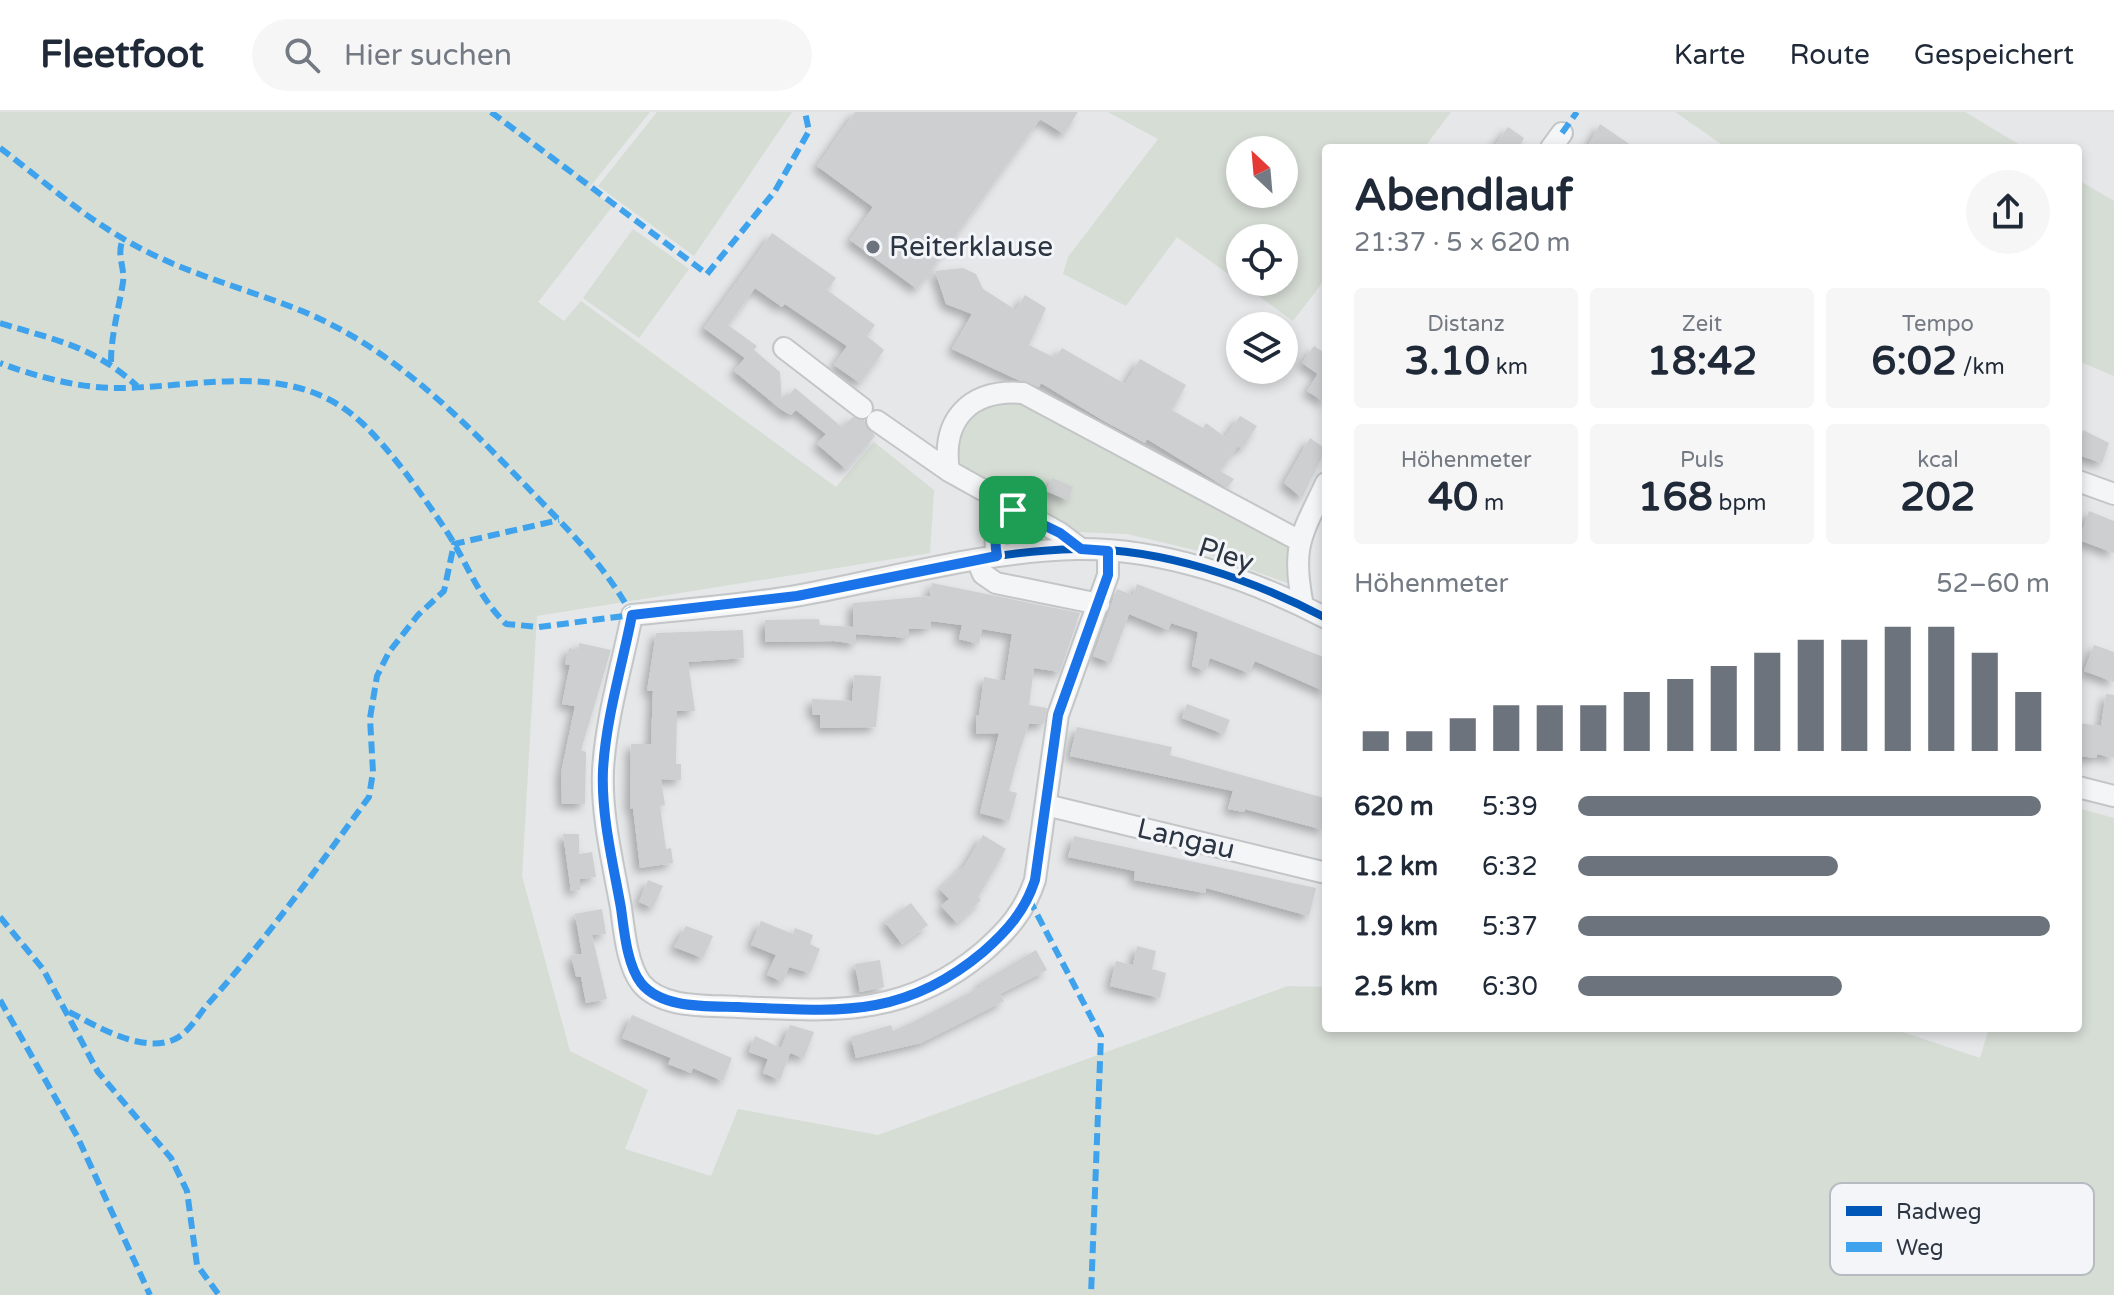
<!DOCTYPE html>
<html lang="de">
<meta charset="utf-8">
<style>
body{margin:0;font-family:"Varela Round",sans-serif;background:#f6f6f7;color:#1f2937;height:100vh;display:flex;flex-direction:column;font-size:30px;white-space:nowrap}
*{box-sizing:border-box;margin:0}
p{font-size:26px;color:#747a83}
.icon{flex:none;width:44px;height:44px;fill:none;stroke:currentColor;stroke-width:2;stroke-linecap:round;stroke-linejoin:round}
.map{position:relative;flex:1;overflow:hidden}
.side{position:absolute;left:1322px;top:32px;width:760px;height:888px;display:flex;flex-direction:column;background:#fff;border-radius:8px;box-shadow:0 4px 12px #0003}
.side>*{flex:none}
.needle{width:52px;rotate:334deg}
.buttons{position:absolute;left:1226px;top:24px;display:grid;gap:16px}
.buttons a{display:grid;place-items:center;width:72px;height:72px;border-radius:50%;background:#fff;box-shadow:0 4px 12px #0003;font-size:40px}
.pin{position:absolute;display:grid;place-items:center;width:68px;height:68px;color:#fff;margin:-34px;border-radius:16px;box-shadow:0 4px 12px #0006}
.round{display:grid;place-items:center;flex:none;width:84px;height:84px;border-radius:42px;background:#f6f6f7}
.headline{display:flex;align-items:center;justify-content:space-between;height:136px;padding:0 32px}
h1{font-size:44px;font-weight:800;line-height:60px}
.stats{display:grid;grid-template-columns:repeat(3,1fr);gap:12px;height:136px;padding:8px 32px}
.stats div{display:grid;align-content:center;border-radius:8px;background:#f6f6f7;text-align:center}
.stats b{font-size:40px;font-weight:800}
.stats small{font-size:22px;font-weight:400}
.stats p{font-size:22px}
.chart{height:224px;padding:16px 32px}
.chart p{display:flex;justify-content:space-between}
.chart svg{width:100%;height:144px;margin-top:8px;stroke:#6d737c;stroke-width:6}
ul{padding:0 32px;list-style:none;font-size:26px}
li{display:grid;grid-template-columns:128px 96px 1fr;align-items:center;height:60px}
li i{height:20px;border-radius:10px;background:#6d737c}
header{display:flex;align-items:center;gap:48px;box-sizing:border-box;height:112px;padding:0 40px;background:#fff;border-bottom:2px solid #e0e1e3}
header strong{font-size:38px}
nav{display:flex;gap:44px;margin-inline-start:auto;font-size:28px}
.search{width:560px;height:72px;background:#f6f6f7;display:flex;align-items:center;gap:20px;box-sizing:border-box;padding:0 28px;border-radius:44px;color:#747a83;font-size:30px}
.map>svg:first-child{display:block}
.green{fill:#d6ddd5;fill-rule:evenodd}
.building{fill:#cdcfd1;filter:url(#shadow)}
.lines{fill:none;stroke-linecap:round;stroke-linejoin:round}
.minor-casing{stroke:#c3c5c7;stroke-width:24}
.minor{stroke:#f4f5f6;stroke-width:20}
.quiet{stroke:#3ea3ec;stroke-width:6;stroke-dasharray:12 6;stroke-linecap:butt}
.cycleway-casing{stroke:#f3f5f8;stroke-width:13}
.cycleway{stroke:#0057b8;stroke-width:8}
.route-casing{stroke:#fff;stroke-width:16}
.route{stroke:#1a73e8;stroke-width:10}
.poi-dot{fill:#6d737c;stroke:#f3f5f8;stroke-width:3}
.labels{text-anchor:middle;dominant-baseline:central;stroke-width:6;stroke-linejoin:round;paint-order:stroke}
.poi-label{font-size:28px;fill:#2c3542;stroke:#f3f5f8;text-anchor:start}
.street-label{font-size:28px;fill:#2c3542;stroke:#f3f5f8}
.key{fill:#f3f5f8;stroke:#b7bbc1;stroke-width:2}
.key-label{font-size:22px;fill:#2c3542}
</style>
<header>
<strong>Fleetfoot</strong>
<div class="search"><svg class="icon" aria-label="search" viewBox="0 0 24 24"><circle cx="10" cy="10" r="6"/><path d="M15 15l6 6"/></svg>Hier suchen</div>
<nav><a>Karte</a><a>Route</a><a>Gespeichert</a></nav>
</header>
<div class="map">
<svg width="2114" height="1183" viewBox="0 0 2114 1183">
<defs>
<filter id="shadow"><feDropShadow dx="-5" dy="5" stdDeviation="4" flood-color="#0004"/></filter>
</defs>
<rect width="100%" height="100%" fill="#e5e7e9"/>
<g class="green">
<polygon points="0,0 650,0 589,76 612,95 538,190 564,209 581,189 836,375 874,330 934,378 930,441 537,504 522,764 570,939 648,978 625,1037 711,1064 738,997 878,1023 1288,874 1326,875 1326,916 1891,916 1980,946 1989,916 2078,916 2078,696 2114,706 2114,1183 0,1183"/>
<polygon points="657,0 792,0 694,144 598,74"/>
<path d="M1108 0H1451L1424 36H1326V166L1293 209 1177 125 1126 194 1063 162 1068 145 1158 27ZM1240 38H1284V82H1240ZM1240 126H1284V170H1240Z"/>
<polygon points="1675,0 1965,0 2025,36 1727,36"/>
<polygon points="2078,68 2114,89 2114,264 2078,249"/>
<polygon points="633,117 689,157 639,226 583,186"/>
<path d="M1003 287 1024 291 1288 433 1290 458 1287 471 1199 439 1127 422 1077 420 964 360C948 322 963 296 1003 287Z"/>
</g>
<g class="building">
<polygon points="855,0 1078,0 1064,22 1040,7 917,177 850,128 873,95 817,54"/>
<polygon points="1600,12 1635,36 1587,36"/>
<polygon points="1508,15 1524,26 1519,36 1493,36"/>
<polygon points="772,121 836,166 827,178 875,213 867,224 884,238 860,271 834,253 847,234 785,192 782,195 755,176 728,213 757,234 754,238 780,260 782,291 795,276 842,315 853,305 864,308 875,324 846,357 817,332 826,322 796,298 791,303 782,298 734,259 745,246 704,216"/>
<polygon points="963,156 976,162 983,177 1016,198 1025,183 1046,196 1029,233 1055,246 1062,236 1125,272 1140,247 1186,273 1172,298 1203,316 1206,311 1225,325 1240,304 1257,314 1242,337 1238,334 1220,359 1234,367 1227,376 1147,327 1145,331 1104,309 1041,271 1039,275 1018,268 952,237 972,202 946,192 935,159"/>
<polygon points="1314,234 1326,242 1326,291 1307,279 1318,262 1302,251"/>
<polygon points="2083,318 2109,331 2102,351 2078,343"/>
<polygon points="1310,326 1326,337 1302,386 1284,371"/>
<polygon points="1052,366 1073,375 1067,388 1046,379"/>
<polygon points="2089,399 2114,409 2114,441 2079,428"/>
<polygon points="932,471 1080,501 1060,560 1034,556 1029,593 1047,596 1044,612 1029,612 1020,638 1009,679 1017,681 1009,709 980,701 999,621 976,622 976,603 979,603 984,565 1005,569 1012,522 982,517 979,532 959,527 962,513 931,509 930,516 909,517 909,526 856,522 856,532 834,529 765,530 765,508 819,507 820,513 853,515 853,491 930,484"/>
<polygon points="1137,472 1326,546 1326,580 1255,549 1249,561 1210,546 1205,559 1192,554 1198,520 1171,511 1168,518 1129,502 1111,551 1093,544 1117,477 1133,483"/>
<polygon points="743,518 744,546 688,550 695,599 677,599 676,652 681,652 681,668 661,667 665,693 660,694 666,737 671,736 673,751 640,756 633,696 630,697 631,632 651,632 653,579 647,579 656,521"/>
<polygon points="579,531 611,538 581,638 586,640 585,692 562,692 561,661 575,594 562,592 570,553 565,552 569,536 578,538"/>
<polygon points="2094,533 2114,540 2114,570 2084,559"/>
<polygon points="854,563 881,564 876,615 820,616 820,603 813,603 812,587 852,589"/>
<polygon points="2106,582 2114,583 2114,646 2097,642 2097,646 2078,644 2078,611 2101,614"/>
<polygon points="1187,592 1230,608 1224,622 1182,606"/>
<polygon points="1077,615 1172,635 1170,643 1324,686 1324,718 1245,697 1244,700 1228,697 1233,679 1070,644"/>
<polygon points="563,722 579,722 579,742 592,740 596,765 580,767 580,778 571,779"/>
<polygon points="983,723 1006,737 978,785 981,788 957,811 941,794 949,787 940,777 965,753"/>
<polygon points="1074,724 1316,776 1309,804 1206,776 1205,781 1134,768 1135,759 1068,745"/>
<polygon points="648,768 663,774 653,796 639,790"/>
<polygon points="911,791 928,813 902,832 885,810"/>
<polygon points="602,797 606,822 592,823 607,887 586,891 581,865 576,864 571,843 582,842 575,802"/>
<polygon points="761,809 793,822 795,816 813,823 810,832 820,837 810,861 789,855 783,870 767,863 776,843 751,833"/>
<polygon points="686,814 713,824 703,846 674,835"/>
<polygon points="1137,834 1156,839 1152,857 1166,861 1160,886 1110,874 1116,849 1133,853"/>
<polygon points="1036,838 1047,858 1000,882 1004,889 921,931 856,946 851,925 891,913 893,919 921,906 982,874 980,871"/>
<polygon points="880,848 884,875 860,880 855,852"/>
<polygon points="632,903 732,946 723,969 693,956 691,961 668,952 671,946 622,926"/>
<polygon points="790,913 814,920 804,946 790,941 780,968 763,961 768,947 749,940 755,924 781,936"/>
</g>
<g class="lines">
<defs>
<g id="minor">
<polyline points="1551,36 1562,21"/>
<polyline points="784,236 862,296"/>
<polyline points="877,309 949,359"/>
<polyline points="2078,369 2114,382"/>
<path d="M1081 437 1060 421 949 359C941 307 970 277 1023 281L1298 428"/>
<path d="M1108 439V463L1058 603 1035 768C1025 799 1007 819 983 840 905 906 833 899 738 895 707 893 662 897 641 871 627 853 624 818 621 796 613 751 601 703 603 658 606 606 622 554 632 503 688 497 746 493 801 483 892 466 984 439 1077 437 1162 436 1251 467 1326 506"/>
<path d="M997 444C993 422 996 413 1013 398"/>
<polyline points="977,448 983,462 996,471 1099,492"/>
<path d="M1303 494C1291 434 1301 424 1326 371"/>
<polyline points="2078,675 2114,684"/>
<polyline points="1046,693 1326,761"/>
</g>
</defs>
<use href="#minor" class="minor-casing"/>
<use href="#minor" class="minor"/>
<g class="quiet">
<polyline points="491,0 707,162 775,79 809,19 805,0"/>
<polyline points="1562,21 1577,0"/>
<path d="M0 36C40 66 79 101 122 126 178 160 242 175 302 199 394 237 462 307 529 377 569 419 604 452 632 503L539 515 506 512C474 480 466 446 441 411 418 377 392 340 362 311 292 245 198 277 112 276 75 275 34 264 0 251"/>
<path d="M0 211C55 228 93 234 137 274"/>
<path d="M111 250C111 223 119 196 123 170 125 154 116 144 123 127"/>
<polyline points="1029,787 1101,924 1091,1183"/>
<polyline points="0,805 43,857 98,960 171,1046 187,1079 197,1153 219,1183"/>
<polyline points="0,888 77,1024 150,1183"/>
<path d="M69 900C97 914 140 941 173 928 188 922 197 905 207 893 266 828 317 756 369 685L373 660 370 606 377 564 389 540 418 503 444 479 454 432 559 408"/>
</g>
<defs>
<path id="cycleway" d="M1108 439V463L1058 603 1035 768C1025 799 1007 819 983 840 905 906 833 899 738 895 707 893 662 897 641 871 627 853 624 818 621 796 613 751 601 703 603 658 606 606 622 554 632 503 688 497 746 493 801 483 892 466 984 439 1077 437 1162 436 1251 467 1326 506"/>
</defs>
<use href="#cycleway" class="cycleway-casing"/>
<use href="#cycleway" class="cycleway"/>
</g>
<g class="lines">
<defs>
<path id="route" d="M1013 398 1060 421 1081 437 1108 439V463L1058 603 1035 768C1025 799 1007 819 983 840 902 908 836 899 738 895 707 894 662 897 641 871 627 853 624 818 621 796 613 751 601 703 603 658 606 606 622 554 632 503L797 484 997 444C993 422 996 413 1013 398Z"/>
</defs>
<use href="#route" class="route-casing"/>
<use href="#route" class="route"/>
</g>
<circle class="poi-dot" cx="873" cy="135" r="8"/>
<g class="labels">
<g class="poi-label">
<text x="889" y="135">Reiterklause</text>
</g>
<g class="street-label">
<text transform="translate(1226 443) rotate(18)">Pley</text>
<text transform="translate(1186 727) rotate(13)">Langau</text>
</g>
</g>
<rect x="1830" y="1071" width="264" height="92" rx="12" class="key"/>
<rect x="1846" y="1094" width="36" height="10" fill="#0057b8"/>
<rect x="1846" y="1130" width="36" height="10" fill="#3ea3ec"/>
<g class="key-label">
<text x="1896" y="1107">Radweg</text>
<text x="1896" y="1143">Weg</text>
</g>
</svg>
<div class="buttons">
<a><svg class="needle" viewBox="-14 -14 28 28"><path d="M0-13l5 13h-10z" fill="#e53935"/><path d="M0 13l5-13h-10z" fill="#747a83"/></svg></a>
<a><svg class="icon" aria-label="locate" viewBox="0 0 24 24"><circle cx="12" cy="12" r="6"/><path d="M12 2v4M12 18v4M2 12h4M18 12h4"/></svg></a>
<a><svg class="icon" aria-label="layers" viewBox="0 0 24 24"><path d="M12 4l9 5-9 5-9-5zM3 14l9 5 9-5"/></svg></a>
</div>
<div class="pin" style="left:1013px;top:398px;background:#1e9e55"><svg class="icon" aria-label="arrive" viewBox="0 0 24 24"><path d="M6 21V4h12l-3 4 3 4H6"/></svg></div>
<section class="side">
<div class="headline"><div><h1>Abendlauf</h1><p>21:37 · 5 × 620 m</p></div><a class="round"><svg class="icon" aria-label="share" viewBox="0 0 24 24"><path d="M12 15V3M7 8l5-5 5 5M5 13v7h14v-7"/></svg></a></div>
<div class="stats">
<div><p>Distanz</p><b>3.10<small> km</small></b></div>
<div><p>Zeit</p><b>18:42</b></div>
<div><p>Tempo</p><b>6:02<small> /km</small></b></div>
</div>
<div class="stats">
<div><p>Höhenmeter</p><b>40<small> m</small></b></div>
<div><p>Puls</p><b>168<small> bpm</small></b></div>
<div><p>kcal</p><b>202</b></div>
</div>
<div class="chart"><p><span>Höhenmeter</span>52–60 m</p>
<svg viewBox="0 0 160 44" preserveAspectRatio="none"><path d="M5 44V38M15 44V38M25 44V34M35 44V30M45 44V30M55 44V30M65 44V26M75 44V22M85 44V18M95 44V14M105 44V10M115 44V10M125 44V6M135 44V6M145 44V14M155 44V26"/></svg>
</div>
<ul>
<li><b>620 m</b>5:39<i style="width:98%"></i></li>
<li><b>1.2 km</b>6:32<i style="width:55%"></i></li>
<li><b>1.9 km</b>5:37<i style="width:100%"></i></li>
<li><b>2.5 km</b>6:30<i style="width:56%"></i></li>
</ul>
</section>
</div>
